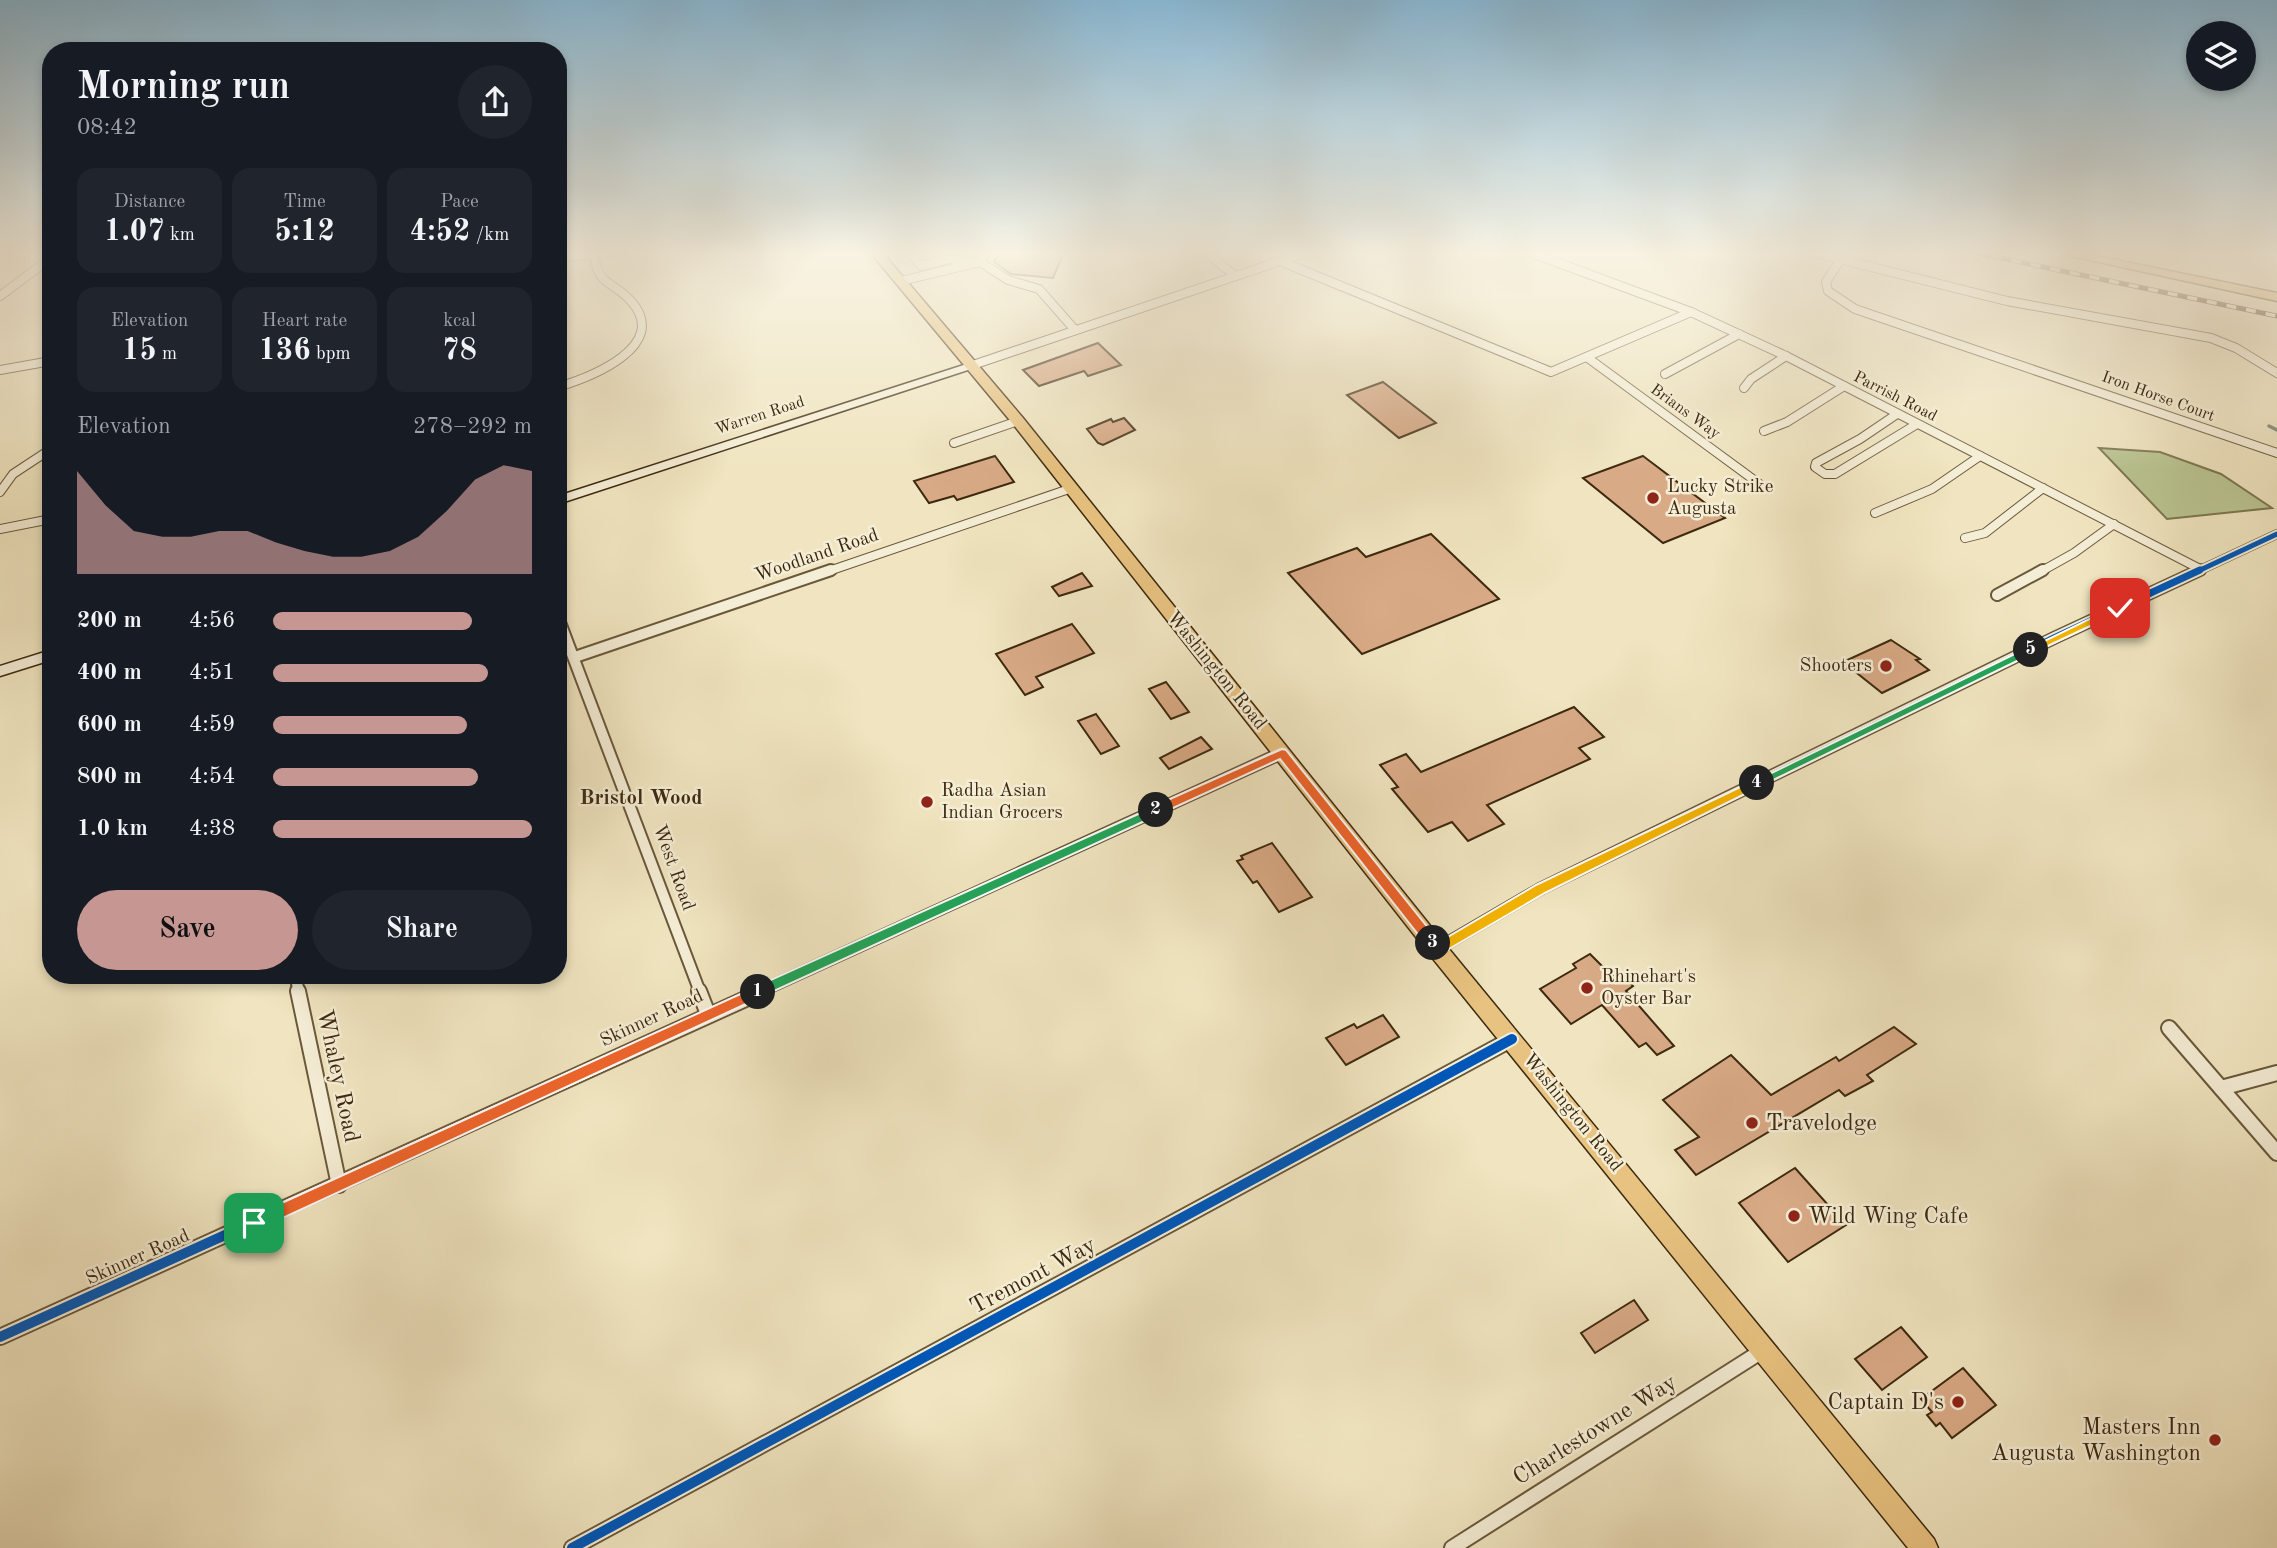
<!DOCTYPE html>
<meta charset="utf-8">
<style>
body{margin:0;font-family:"Old Standard TT",serif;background:#20242c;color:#f1f3f6;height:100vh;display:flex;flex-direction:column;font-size:26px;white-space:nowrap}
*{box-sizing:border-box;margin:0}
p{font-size:23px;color:#9ea1a6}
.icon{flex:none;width:38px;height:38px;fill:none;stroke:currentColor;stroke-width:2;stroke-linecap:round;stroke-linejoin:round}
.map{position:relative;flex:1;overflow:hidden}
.sheet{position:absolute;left:42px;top:42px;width:525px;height:942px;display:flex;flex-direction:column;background:#171b24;border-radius:28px;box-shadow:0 4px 10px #0003}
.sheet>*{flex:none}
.buttons{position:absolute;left:2186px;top:21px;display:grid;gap:14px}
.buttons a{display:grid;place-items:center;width:70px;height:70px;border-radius:50%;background:#171b24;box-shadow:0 4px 10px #0003;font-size:35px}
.pin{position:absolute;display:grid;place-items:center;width:60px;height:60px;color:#fff;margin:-30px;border-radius:14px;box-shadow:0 4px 10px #0006}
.km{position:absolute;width:35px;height:35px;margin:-18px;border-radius:50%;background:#222;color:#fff;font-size:19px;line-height:35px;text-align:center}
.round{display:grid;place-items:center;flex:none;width:74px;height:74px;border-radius:37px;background:#20242c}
.headline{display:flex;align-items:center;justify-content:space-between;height:119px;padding:0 35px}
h1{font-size:38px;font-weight:700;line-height:52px}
.metrics{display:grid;grid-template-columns:repeat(3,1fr);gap:10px;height:119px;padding:7px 35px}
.metrics div{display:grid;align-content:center;border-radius:18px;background:#20242c;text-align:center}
.metrics b{font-size:30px;font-weight:700}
.metrics small{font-size:19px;font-weight:400}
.metrics p{font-size:19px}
.chart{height:196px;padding:14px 35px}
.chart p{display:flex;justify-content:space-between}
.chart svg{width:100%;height:126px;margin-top:7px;fill:#c59692;opacity:.7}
.primary-button{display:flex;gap:14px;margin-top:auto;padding:14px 35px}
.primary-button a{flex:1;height:80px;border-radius:42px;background:#c59692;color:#111;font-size:28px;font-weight:700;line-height:80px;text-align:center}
.primary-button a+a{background:#20242c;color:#f1f3f6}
ul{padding:0 35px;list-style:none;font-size:23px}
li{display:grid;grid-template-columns:112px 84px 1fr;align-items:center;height:52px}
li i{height:18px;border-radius:9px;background:#c59692}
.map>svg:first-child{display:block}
.green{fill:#bac592;stroke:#7c7750;stroke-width:2}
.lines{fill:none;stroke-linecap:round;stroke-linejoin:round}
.stream{stroke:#758273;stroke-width:3.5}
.building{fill:#d9aa86;stroke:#3d290f;stroke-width:2}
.street-far2-casing{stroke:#6a583b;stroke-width:10}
.street-far1-casing{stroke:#6a583b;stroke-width:14}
.street-casing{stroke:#6a583b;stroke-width:18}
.secondary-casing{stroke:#3d290f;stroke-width:3}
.primary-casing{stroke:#3d290f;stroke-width:3}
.street-far2{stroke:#f5eed6;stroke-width:8}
.street-far1{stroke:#f5eed6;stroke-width:10}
.street{stroke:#f5eed6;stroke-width:14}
.secondary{fill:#f5eed6;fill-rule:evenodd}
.primary{fill:#e8c280;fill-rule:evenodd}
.rail-casing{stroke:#3d290f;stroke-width:5}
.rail{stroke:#f5eed6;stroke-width:3.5;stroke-dasharray:10;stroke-linecap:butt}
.cycleway-far2-casing{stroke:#f5eed6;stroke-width:9}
.cycleway-far1-casing{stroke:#f5eed6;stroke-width:11}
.cycleway-casing{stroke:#f5eed6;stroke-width:14}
.cycleway-far2{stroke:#0057b8;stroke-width:5}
.cycleway-far1{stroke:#0057b8;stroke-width:7}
.cycleway{stroke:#0057b8;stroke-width:10}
.split-1{fill:#f0652b;stroke:#fff;stroke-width:2}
.split-2{fill:#22a559;stroke:#fff;stroke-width:2}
.split-3{fill:#f0652b;stroke:#fff;stroke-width:2}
.split-4{fill:#f5b400;stroke:#fff;stroke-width:2}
.split-5{fill:#22a559;stroke:#fff;stroke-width:2}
.split-6{fill:#f5b400;stroke:#fff;stroke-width:2}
.poi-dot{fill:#8f2418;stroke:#f5eed6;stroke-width:2.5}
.labels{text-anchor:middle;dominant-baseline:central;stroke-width:5;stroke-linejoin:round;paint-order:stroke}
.far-street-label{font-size:16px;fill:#3d290f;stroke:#f5eed6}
.poi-label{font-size:19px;fill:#3d290f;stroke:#f5eed6;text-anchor:start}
.street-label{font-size:19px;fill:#3d290f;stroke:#f5eed6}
.neighbourhood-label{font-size:21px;font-weight:bold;fill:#3d290f;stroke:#f5eed6}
.near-street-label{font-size:23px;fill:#3d290f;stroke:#f5eed6}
.near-poi-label{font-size:23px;fill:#3d290f;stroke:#f5eed6;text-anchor:start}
</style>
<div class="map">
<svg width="2277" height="1548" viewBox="0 0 2277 1548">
<rect width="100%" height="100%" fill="#f0e5c0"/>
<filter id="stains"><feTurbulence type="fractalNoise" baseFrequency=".00286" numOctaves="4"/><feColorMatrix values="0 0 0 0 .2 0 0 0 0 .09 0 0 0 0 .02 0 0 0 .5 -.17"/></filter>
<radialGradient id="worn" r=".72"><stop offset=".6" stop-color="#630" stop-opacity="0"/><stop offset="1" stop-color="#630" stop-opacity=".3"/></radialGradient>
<polygon class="green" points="2099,448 2160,452 2221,474 2272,508 2167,519"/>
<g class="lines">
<polyline class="stream" points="2269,426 2277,430"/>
</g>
<g class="building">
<polygon points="999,252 1064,252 1053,278 1011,274 994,262"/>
<polygon points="1098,343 1121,365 1088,376 1084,371 1039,386 1023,370"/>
<polygon points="1383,382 1436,423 1399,438 1347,395"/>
<polygon points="1124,418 1135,430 1103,445 1098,443 1087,429 1111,419 1113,422"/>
<polygon points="995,456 1014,482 957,500 954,496 929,503 914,481"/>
<polygon points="1643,456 1725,518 1663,543 1583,478"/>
<polygon points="1431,534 1499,599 1362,654 1288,573 1357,548 1366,557"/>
<polygon points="1082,573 1092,586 1059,596 1052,587"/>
<polygon points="1072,624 1094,653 1036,677 1043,687 1025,695 996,654"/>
<polygon points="1891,640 1920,659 1916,660 1929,670 1882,693 1843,662"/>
<polygon points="1166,682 1189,712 1171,719 1149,689"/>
<polygon points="1574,707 1604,737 1579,748 1590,759 1487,805 1504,824 1468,841 1452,822 1428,832 1392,789 1398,787 1380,765 1406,754 1421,772"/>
<polygon points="1096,714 1119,746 1101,754 1078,721"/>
<polygon points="1201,737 1212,749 1169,769 1160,758"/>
<polygon points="1272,843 1312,897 1279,912 1257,881 1253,883 1237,861 1243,859 1241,856"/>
<polygon points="1590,954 1612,976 1619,972 1633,986 1626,991 1674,1046 1657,1055 1646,1043 1639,1047 1602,1005 1571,1024 1540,989 1576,968 1573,964"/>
<polygon points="1383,1015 1399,1037 1346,1065 1326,1038 1354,1024 1357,1028"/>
<polygon points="1894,1027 1916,1044 1867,1075 1873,1081 1845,1096 1839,1090 1696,1175 1675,1150 1699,1137 1663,1100 1731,1055 1771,1095 1836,1057 1839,1061"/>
<polygon points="1795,1168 1846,1225 1788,1262 1739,1203"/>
<polygon points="1634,1300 1648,1320 1595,1353 1581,1333"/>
<polygon points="1901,1327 1927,1357 1882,1390 1855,1359"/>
<polygon points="1963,1368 1996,1405 1952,1438 1940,1423 1936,1426 1927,1415 1932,1412 1921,1399"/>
</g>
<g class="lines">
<defs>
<g id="street-far2">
<polyline points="917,252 914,258 921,266 949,259 980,262 1008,280 1039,289 1075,330"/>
<polyline points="1206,252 1235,276"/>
<polyline points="1529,252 1691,312 1786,356 2202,570"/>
<polyline points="1812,252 2007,301 2211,338 2236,348 2277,373"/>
<polyline points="558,258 611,252"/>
<polyline points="1840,260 1826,282 1828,291 1855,309 2277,453"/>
<polyline points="1280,261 1551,372 1691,312"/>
<polyline points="901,281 980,262 986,252"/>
<polyline points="0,296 51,258"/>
<polyline points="1588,358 1765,488"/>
<polyline points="973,365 1307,252"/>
<polyline points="0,370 51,361"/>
<polyline points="1665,374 1739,334"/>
<path d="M558 387C591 377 671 346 631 301 612 280 597 287 594 252"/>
<polyline points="1744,388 1751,379 1786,356"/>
<polyline points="1897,414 1860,439 1816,463 1815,467 1825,474 1835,474 1917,424"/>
<polyline points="1764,431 1787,422 1844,386"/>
<polyline points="954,443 1018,421"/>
<polyline points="0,492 13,474 51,449"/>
<polyline points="1875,513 1932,489 1980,456"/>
<polyline points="0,529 51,519"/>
<polyline points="1965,538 1985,533 2043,488"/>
<polyline points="826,572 1069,489"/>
<polyline points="2040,572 2074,553 2114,524"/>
<polyline points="2196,572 2277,534"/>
</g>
<g id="street-far1">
<polyline points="1997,595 2043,570"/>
<polyline points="558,617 700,992"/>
<polyline points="575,657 831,570"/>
<polyline points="1437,949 1540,889 2054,638 2200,570"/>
<polyline points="295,975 299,992"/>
<polyline points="759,992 1282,753"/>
</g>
<g id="street">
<polyline points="298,991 339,1185"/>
<polyline points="699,991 708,1014"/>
<polyline points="2169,1028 2277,1153"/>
<polyline points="2221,1088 2277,1073"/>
<polyline points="0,1337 763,991"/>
<polyline points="572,1548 1512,1039"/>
<polyline points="1452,1548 1762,1351"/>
</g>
<g id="secondary">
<polygon points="973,362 977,363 977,367 558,504 558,496"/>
<polygon points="51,650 51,660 0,676 0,666"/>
</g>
<g id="primary">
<polygon points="870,252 882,252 1023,418 1444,943 1934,1539 1938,1548 1908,1548 1430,955 1013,424"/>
<polygon points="2053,252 2077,252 2277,293 2277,301"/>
</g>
</defs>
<use href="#street-far2" class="street-far2-casing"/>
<use href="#street-far1" class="street-far1-casing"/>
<use href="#street" class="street-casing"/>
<use href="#secondary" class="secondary-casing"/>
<use href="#primary" class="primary-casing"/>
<use href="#street-far2" class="street-far2"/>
<use href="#street-far1" class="street-far1"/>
<use href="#street" class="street"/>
<use href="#secondary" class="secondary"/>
<use href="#primary" class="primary"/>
<defs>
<polyline id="rail" points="1972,252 2277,316"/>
</defs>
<use href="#rail" class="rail-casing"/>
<use href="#rail" class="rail"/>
<defs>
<polyline id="cycleway-far2" points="2196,572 2277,534"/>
<g id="cycleway-far1">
<polyline points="1437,949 1540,889 2054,638 2200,570"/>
<polyline points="759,992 1282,753"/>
</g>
<g id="cycleway">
<polyline points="0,1337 763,991"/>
<polyline points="572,1548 1512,1039"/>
</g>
</defs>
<use href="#cycleway-far2" class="cycleway-far2-casing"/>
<use href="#cycleway-far1" class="cycleway-far1-casing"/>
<use href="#cycleway" class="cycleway-casing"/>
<use href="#cycleway-far2" class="cycleway-far2"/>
<use href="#cycleway-far1" class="cycleway-far1"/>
<use href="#cycleway" class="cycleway"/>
</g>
<linearGradient id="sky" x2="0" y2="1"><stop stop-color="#89b8d4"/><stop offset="0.54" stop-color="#f8f3e3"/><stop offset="1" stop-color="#f8f3e3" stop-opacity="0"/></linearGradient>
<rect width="2277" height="469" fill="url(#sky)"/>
<polygon class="split-1" points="758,986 765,992 763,996 259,1229 254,1231 249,1229 247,1223 249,1218"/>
<polygon class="split-2" points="1156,806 1160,807 1160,814 763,996 758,997 752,992 753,988"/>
<polygon class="split-3" points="1282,749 1286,750 1437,939 1437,947 1428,947 1280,759 1160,814 1156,815 1151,810 1152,807"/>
<polygon class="split-4" points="1757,779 1761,780 1761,786 1545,893 1442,953 1433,953 1426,943 1428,939 1433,938 1439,942 1536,885"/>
<polygon class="split-5" points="2031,646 2036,650 2035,652 1761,786 1753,786 1751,783"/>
<polygon class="split-6" points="2120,604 2124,606 2124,610 2035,652 2026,650"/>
<g class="poi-dot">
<circle cx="1653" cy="498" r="7"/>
<circle cx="1886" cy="666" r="7"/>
<circle cx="927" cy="802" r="7"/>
<circle cx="1587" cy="988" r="7"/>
<circle cx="1752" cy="1123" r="7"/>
<circle cx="1794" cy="1216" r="7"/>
<circle cx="1958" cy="1402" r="7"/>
<circle cx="2215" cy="1440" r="7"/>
</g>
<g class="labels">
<g class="far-street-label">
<text transform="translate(1895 397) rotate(27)">Parrish Road</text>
<text transform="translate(2158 397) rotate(20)">Iron Horse Court</text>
<text transform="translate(1685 412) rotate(36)">Brians Way</text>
<text transform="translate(760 416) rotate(-18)">Warren Road</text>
</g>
<g class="poi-label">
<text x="1667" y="487">Lucky Strike<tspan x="1667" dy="22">Augusta</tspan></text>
<text x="1872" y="666" text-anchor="end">Shooters</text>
<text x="941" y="791">Radha Asian<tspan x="941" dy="22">Indian Grocers</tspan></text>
<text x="1601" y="977">Rhinehart's<tspan x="1601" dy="22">Oyster Bar</tspan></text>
</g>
<g class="street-label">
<text transform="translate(817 556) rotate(-19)">Woodland Road</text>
<text transform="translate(1216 671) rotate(51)">Washington Road</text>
<text transform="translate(673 868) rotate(70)">West Road</text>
<text transform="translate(652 1019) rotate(-25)">Skinner Road</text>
<text transform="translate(1572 1113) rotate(51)">Washington Road</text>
<text transform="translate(138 1258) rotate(-24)">Skinner Road</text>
</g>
<g class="neighbourhood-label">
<text x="641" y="798">Bristol Wood</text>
</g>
<g class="near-street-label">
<text transform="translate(338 1076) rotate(78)">Whaley Road</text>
<text transform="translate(1033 1276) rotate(-28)">Tremont Way</text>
<text transform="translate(1595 1430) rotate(-32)">Charlestowne Way</text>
</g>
<g class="near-poi-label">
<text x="1766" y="1123">Travelodge</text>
<text x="1808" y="1216">Wild Wing Cafe</text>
<text x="1944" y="1402" text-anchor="end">Captain D's</text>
<text x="2201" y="1427" text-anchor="end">Masters Inn<tspan x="2201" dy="26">Augusta Washington</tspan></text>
</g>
</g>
<rect width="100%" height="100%" filter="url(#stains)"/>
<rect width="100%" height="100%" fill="url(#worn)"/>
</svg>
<div class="buttons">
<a><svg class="icon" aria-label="layers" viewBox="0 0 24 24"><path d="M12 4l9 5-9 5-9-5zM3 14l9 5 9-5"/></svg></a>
</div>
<div class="pin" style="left:254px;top:1223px;background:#1e9e55"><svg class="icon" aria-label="arrive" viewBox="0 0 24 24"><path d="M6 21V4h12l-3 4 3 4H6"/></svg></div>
<div class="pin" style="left:2120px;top:608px;background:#d93025"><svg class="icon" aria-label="check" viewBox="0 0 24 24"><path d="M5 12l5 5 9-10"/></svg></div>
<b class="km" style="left:758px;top:992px">1</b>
<b class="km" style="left:1156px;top:810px">2</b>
<b class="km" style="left:1433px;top:943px">3</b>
<b class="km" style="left:1757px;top:783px">4</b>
<b class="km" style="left:2031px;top:650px">5</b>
<section class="sheet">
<div class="headline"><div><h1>Morning run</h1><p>08:42</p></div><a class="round"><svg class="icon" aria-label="share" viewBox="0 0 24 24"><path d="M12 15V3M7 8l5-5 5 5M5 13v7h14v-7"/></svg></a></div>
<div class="metrics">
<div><p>Distance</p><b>1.07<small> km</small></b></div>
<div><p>Time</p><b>5:12</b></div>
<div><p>Pace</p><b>4:52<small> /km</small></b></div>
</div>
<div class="metrics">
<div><p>Elevation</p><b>15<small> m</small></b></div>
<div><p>Heart rate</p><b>136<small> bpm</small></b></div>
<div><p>kcal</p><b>78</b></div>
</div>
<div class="chart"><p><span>Elevation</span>278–292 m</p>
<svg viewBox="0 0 160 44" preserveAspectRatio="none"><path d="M0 44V8L10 20L20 29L30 31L40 31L50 29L60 29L70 33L80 36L90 38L100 38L110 36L120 31L130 22L140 11L150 6L160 8V44z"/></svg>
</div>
<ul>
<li><b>200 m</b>4:56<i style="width:77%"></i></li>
<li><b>400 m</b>4:51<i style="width:83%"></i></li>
<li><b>600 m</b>4:59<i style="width:75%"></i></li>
<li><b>800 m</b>4:54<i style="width:79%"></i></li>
<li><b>1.0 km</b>4:38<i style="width:100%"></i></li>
</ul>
<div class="primary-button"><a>Save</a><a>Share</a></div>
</section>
</div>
